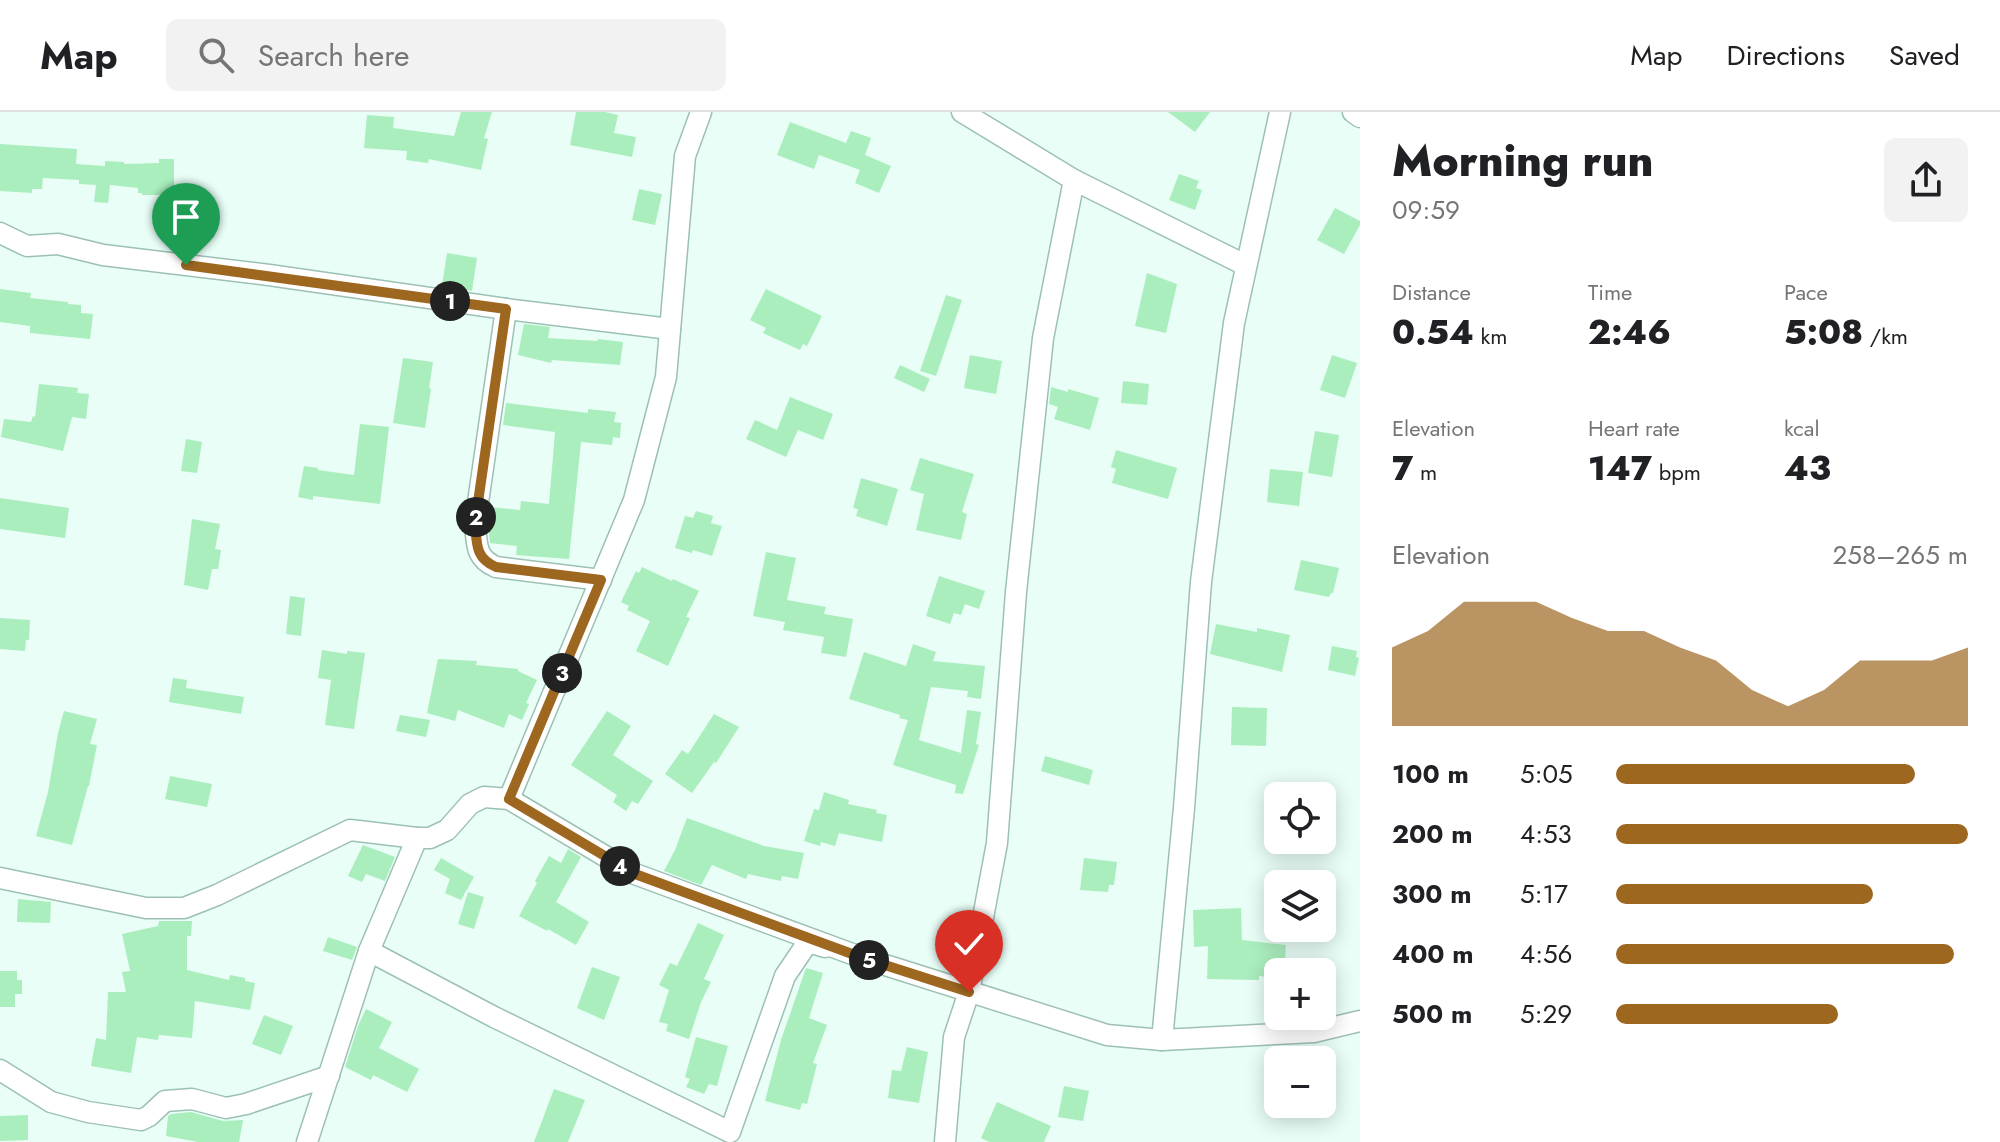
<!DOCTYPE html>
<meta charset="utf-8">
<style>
body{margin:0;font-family:Jost,sans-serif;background:#f2f2f2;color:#202124;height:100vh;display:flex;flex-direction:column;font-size:30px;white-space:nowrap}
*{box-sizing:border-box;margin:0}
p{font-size:26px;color:#757577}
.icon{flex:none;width:44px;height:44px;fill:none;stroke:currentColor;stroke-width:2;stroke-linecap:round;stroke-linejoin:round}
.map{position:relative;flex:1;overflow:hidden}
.panel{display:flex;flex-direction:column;background:#fff;width:640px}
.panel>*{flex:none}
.fabs{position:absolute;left:1264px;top:670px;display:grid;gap:16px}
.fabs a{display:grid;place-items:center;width:72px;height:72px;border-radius:12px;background:#fff;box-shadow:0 4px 20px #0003;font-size:40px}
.pin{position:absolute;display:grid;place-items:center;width:68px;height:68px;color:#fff;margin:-82px -34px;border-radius:50% 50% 50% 0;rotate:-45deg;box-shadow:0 0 8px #0007}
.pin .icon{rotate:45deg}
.km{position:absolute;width:40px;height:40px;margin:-20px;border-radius:50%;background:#222;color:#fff;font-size:22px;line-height:40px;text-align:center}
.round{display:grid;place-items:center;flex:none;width:84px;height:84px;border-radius:12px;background:#f2f2f2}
.head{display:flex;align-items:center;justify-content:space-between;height:136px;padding:0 32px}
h1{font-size:44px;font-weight:800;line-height:60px}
.figures{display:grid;grid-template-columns:repeat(3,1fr);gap:12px;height:136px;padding:8px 32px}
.figures div{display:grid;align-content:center}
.figures b{font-size:34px;font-weight:800}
.figures small{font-size:22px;font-weight:400}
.figures p{font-size:22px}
.chart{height:224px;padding:16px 32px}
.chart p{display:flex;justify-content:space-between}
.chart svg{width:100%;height:144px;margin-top:8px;fill:#9d6720;opacity:.7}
ul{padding:0 32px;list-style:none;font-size:26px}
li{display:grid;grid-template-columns:128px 96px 1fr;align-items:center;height:60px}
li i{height:20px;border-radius:10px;background:#9d6720}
header{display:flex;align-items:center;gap:48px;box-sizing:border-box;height:112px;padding:0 40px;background:#fff;border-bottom:2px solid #e0e0e0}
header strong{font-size:38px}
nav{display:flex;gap:44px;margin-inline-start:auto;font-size:28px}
.search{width:560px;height:72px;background:#f2f2f2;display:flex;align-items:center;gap:20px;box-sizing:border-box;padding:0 28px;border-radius:12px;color:#757577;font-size:30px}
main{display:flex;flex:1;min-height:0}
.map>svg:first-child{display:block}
.building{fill:#aaeebd}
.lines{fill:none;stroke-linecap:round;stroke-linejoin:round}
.minor-casing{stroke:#9dc0b5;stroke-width:23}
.minor{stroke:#fff;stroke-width:20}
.route-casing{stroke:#fff;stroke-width:16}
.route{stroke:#9d6720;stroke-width:10}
</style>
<header>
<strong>Map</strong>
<div class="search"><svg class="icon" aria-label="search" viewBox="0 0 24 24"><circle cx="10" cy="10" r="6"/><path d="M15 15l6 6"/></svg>Search here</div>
<nav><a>Map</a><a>Directions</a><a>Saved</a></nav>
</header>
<main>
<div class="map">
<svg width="1360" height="1030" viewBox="0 0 1360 1030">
<rect width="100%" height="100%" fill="#e8fef7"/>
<g class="building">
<polygon points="461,0 492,0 484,26 488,27 481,58 429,47 428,51 406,48 407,39 364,36 367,3 394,5 393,16 454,24"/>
<polygon points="576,0 605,0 618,3 614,21 636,25 632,45 570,33"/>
<polygon points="1168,0 1210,0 1195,20"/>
<polygon points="790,10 846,31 851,19 871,26 865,43 891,54 879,81 855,71 860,58 819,43 814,57 777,43"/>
<polygon points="0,32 77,37 76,52 105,54 105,49 124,50 124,52 159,51 159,47 174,47 174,81 164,81 164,83 142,83 142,81 138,81 138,76 110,73 108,91 94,90 96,73 79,72 79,68 43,66 42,77 32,77 32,81 0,79"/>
<polygon points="1179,62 1199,69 1196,76 1202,78 1195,98 1169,88"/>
<polygon points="639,77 662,82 655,113 632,108"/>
<polygon points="1335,96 1360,109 1360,113 1344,142 1317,128"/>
<polygon points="447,141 477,146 472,179 442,174"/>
<polygon points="1147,161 1177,172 1166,221 1135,214"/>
<polygon points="0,177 31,181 30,186 68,190 68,192 81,193 81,201 93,202 90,227 30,221 30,214 0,210"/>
<polygon points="766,177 822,204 807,234 803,232 800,238 763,221 766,216 750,208"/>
<polygon points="946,183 962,188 936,264 920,259"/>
<polygon points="524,212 550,215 548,226 597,229 598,227 623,230 620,253 552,248 551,251 518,243"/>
<polygon points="970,243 1002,249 996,282 964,276"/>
<polygon points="1332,243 1357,251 1345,286 1320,278"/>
<polygon points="403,246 433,250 429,276 431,277 425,316 393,311"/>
<polygon points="900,253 930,267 924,280 894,266"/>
<polygon points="1123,269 1149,272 1147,293 1121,291"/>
<polygon points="39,272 78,276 77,281 89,282 86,307 72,305 63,339 1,325 4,307 31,310 33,304 35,305"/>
<polygon points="1051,275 1068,280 1068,277 1099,286 1090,318 1054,307 1058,295 1049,292"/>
<polygon points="790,285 833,302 823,328 798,318 786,345 746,327 755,308 777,318"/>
<polygon points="506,291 588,301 588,297 616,300 614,310 621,311 620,326 613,325 612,333 581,330 569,447 516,443 517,434 490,431 488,411 490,395 520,398 521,389 549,392 555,320 503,313"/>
<polygon points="360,312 389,315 380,392 313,384 313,388 298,385 304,354 318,356 318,358 354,363"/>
<polygon points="1315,319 1339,323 1332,365 1308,361"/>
<polygon points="186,327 202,330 197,361 181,359"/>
<polygon points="1116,338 1177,356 1168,387 1112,371 1116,357 1111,355"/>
<polygon points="920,346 974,362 962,400 967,402 961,428 916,418 924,382 910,378"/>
<polygon points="1270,357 1303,360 1299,394 1267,390"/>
<polygon points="861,366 898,377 887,414 856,404 858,397 853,396"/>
<polygon points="0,386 69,396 65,426 0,417"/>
<polygon points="696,399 713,404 711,411 722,414 712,444 693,438 692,441 675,436 685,404 693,406"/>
<polygon points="192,407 220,412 215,437 221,438 218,457 212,457 208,478 184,473"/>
<polygon points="766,440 796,446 787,488 826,495 824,502 853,507 846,545 821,541 824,525 783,518 785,510 753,504"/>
<polygon points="1301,448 1339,456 1333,481 1331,481 1329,485 1294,478"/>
<polygon points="642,455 672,469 673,467 699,479 686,505 690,506 668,554 636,539 650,509 627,498 629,494 621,490 636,459 639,461"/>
<polygon points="939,464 985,479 979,497 965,492 961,503 954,501 950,512 926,504"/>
<polygon points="290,484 305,486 301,524 286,522"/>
<polygon points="0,506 30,508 29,528 26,528 25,539 0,537"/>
<polygon points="1216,512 1257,520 1257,516 1290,523 1282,560 1210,542"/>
<polygon points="913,532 936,540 933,549 985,554 981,587 967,585 968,579 931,575 919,628 961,641 967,598 981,600 976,632 979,633 963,682 955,681 956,673 893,653 908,608 899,606 900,603 849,587 864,540 906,554"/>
<polygon points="1332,534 1357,539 1356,545 1359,546 1355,564 1328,558"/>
<polygon points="322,538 347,542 347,539 365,541 354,617 325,613 331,568 318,566"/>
<polygon points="438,547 477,549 476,553 518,557 518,559 537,568 526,591 529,592 522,608 509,602 504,616 458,598 455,609 427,601"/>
<polygon points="173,566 187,568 186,576 244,585 241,602 169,590"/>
<polygon points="1232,595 1267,596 1266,634 1231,633"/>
<polygon points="64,599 97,607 90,632 97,633 89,674 88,674 72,733 36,724 48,680 58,621"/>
<polygon points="607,599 631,614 613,643 653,669 638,692 632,689 626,699 613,690 617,683 571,653"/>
<polygon points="714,602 739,615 716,651 714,650 692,681 665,662 682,638 688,642"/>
<polygon points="400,603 430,608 426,625 396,619"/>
<polygon points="1045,644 1093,658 1089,673 1041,659"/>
<polygon points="170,664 212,672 207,695 165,687"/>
<polygon points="824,680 849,688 848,692 877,698 876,701 887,703 882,730 839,721 835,734 821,730 820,734 804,729 814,697 819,698"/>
<polygon points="687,706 764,734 804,741 798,767 782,764 781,769 748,762 746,767 712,753 701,773 664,759 675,738"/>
<polygon points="363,733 395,745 385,769 366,762 362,770 348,764"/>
<polygon points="568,737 581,745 556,790 589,810 576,833 548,817 547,819 519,804 537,771 535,769 549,744 561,751"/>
<polygon points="441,746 474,765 461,788 445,781 450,767 434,758"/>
<polygon points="1084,746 1117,750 1114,773 1109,773 1108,780 1080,778"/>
<polygon points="468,780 484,785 474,817 458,812"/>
<polygon points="18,787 51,790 50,811 17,810"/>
<polygon points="1241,796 1242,828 1286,833 1284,860 1278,860 1278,866 1259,864 1259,868 1207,867 1208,834 1194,835 1193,798"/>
<polygon points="159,809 192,809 191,824 187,824 187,858 229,868 230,863 245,866 245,869 255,871 250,898 195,889 192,926 159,923 158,928 137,925 131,961 91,954 96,926 106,928 108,880 126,880 122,860 130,859 122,822 158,814"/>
<polygon points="698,811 724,823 704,867 711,870 701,890 689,927 666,919 668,912 659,910 669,878 659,873 670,851 677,854"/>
<polygon points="328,825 357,835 352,848 323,839"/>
<polygon points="592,855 620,865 604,908 577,896"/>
<polygon points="806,856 823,861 809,906 827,913 813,951 817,952 807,992 802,991 800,998 765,989 781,928"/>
<polygon points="0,859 17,859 17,868 22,868 22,882 15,882 15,895 0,895"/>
<polygon points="366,897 392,910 379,936 419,957 407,980 373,963 371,968 345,955 358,914"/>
<polygon points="264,903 293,914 281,943 252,932"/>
<polygon points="696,925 728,934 717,974 709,972 704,982 686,975 690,967 685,965"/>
<polygon points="907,935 928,940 919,991 888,986 892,958 901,959"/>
<polygon points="1064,974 1089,979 1083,1009 1058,1005"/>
<polygon points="554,977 585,988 568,1030 534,1030"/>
<polygon points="997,990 1051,1014 1044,1030 989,1030 981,1026"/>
<polygon points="191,1000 223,1009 243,1008 239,1030 198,1030 166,1024 168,1004 171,1002"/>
<polygon points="28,1003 28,1028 0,1029 0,1004"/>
</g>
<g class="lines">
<defs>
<g id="minor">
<polyline points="962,0 1074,68 1239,150 1245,155"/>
<polyline points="1353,0 1360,5"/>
<polyline points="0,121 27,134 58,132 103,143 269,163 506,197 670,217"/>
<path d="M506 197 475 411C477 432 475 446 496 455L601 468"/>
<polyline points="509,687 634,388 666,265 685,44 701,0"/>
<polyline points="0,766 146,796 184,796 217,783 350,718 417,726 430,726 447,718 470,692 484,685 509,687 635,762 863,846 1107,923 1162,928 1314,920 1360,909"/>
<polyline points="369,839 494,905 730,1020 785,864 808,830 825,835"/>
<polyline points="1162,928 1184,696 1201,470 1234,211 1280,0"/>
<polyline points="0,958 51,990 88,1000 141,1008 149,1004 165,989 192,987 226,996 246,992 329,964"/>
<polyline points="307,1030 369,839 417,726"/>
<polyline points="945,1030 954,925 969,880 997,731 1016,480 1043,226 1074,68"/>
</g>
</defs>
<use href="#minor" class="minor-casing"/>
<use href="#minor" class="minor"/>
</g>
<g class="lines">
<defs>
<path id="route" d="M186 153 506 197 475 411C477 432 475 446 496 455L601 468 509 687 635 762 863 846 969 880"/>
</defs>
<use href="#route" class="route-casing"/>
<use href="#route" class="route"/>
</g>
</svg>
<div class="fabs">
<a><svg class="icon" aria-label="locate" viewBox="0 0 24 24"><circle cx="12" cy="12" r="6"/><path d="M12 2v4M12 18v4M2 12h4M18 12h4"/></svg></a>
<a><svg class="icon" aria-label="layers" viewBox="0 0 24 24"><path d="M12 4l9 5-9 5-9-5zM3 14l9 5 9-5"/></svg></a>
<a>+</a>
<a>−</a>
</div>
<div class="pin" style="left:186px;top:153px;background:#1e9e55"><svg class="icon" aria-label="arrive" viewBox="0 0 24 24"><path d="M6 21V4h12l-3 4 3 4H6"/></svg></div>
<div class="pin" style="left:969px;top:880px;background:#d93025"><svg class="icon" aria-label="check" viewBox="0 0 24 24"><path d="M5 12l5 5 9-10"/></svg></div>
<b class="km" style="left:450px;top:189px">1</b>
<b class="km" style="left:476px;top:405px">2</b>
<b class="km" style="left:562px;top:561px">3</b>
<b class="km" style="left:620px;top:754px">4</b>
<b class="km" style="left:869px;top:848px">5</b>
</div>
<section class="panel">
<div class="head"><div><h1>Morning run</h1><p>09:59</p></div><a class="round"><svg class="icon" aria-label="share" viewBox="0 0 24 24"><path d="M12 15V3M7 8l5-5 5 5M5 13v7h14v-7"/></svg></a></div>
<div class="figures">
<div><p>Distance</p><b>0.54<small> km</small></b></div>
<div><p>Time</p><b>2:46</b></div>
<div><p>Pace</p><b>5:08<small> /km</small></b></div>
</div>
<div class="figures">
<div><p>Elevation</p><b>7<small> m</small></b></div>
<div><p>Heart rate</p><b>147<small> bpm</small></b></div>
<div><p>kcal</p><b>43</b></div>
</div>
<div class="chart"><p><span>Elevation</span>258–265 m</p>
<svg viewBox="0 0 160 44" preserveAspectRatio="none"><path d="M0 44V20L10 15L20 6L30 6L40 6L50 11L60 15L70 15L80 20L90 24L100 33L110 38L120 33L130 24L140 24L150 24L160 20V44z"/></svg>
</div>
<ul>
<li><b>100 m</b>5:05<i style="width:85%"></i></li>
<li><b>200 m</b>4:53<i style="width:100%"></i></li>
<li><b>300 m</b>5:17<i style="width:73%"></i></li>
<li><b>400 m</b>4:56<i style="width:96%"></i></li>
<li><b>500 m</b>5:29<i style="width:63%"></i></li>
</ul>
</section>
</main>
